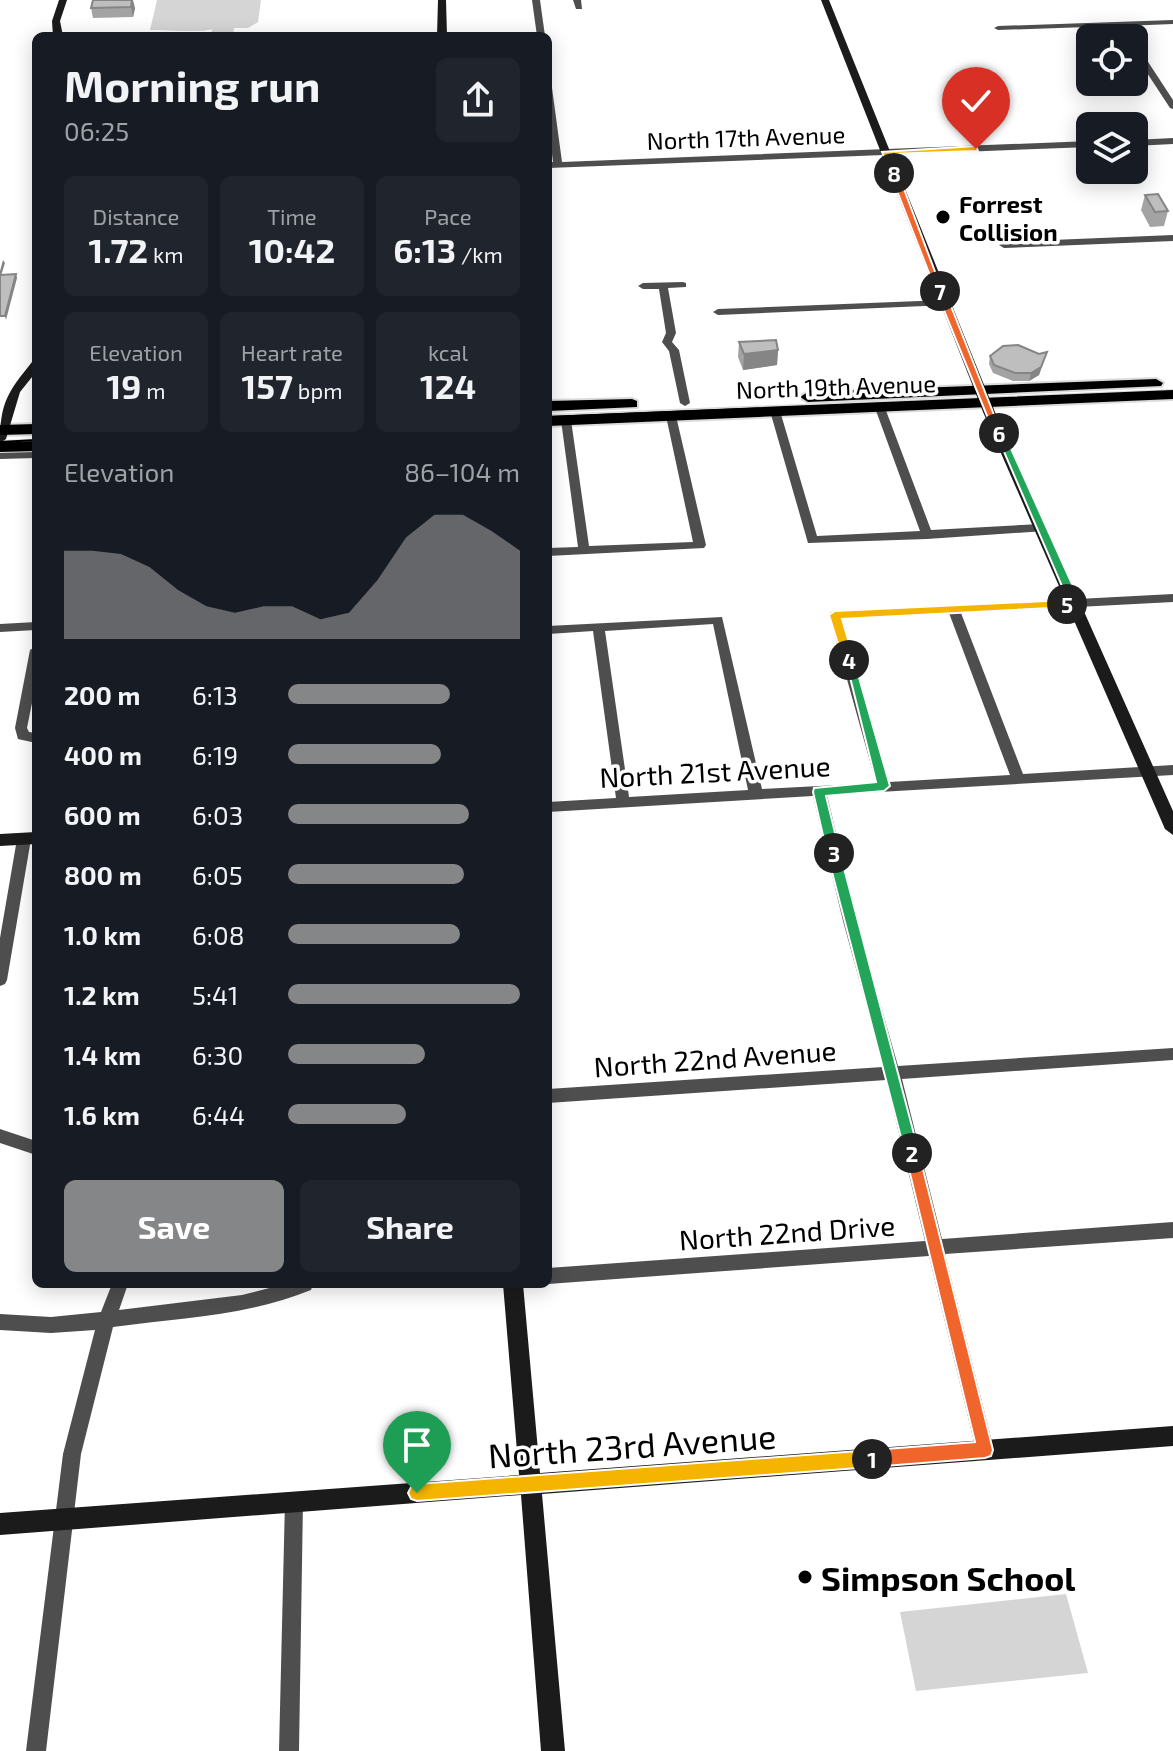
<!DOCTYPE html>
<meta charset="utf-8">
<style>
body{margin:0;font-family:"Exo 2",sans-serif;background:#20242c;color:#f1f3f6;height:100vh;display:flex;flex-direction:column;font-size:30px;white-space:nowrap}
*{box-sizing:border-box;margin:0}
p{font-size:26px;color:#9ea1a6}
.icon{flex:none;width:44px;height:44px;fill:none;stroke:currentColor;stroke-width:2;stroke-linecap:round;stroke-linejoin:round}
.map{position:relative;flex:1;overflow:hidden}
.details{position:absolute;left:32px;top:32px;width:520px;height:1256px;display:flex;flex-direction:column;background:#171b24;border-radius:12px;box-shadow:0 4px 20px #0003}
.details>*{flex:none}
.buttons{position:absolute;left:1076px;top:24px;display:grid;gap:16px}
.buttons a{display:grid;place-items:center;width:72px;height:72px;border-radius:12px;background:#171b24;box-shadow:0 4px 20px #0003;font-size:40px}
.pin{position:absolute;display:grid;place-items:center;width:68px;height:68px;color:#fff;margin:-82px -34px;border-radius:50% 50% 50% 0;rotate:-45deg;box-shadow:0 0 8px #0007}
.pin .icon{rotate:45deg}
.km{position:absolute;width:40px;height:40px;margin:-20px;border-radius:50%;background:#222;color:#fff;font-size:22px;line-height:40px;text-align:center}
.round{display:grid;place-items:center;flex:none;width:84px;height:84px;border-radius:12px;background:#20242c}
.summary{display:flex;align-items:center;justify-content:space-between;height:136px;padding:0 32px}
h1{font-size:44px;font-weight:700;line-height:60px}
.metrics{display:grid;grid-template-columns:repeat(3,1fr);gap:12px;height:136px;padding:8px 32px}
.metrics div{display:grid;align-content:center;border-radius:12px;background:#20242c;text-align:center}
.metrics b{font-size:34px;font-weight:700}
.metrics small{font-size:22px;font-weight:400}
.metrics p{font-size:22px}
.chart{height:224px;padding:16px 32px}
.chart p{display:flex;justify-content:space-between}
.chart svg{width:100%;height:144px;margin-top:8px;fill:#858687;opacity:.7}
.action{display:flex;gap:16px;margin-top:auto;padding:16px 32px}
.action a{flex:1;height:92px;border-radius:12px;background:#858687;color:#fff;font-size:32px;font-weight:700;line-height:92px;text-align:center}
.action a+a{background:#20242c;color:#f1f3f6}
ul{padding:0 32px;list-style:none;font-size:26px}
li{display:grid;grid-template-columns:128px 96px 1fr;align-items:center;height:60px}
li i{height:20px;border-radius:10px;background:#858687}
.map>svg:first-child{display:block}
.green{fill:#d5d5d5}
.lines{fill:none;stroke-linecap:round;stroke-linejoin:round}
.primary-casing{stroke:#dbdbdb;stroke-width:4}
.street{fill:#4e4e4e;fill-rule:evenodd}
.secondary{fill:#1b1b1b;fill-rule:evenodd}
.primary{fill:#000;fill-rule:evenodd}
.tram{stroke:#000;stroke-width:2}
.wall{fill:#a3a3a3}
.shaded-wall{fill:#858585}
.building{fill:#bebebe;stroke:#858585;stroke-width:2}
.split-1{fill:#f5b400;stroke:#fff;stroke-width:2}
.split-2{fill:#f0652b;stroke:#fff;stroke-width:2}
.split-3{fill:#22a559;stroke:#fff;stroke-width:2}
.split-4{fill:#22a559;stroke:#fff;stroke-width:2}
.split-5{fill:#f5b400;stroke:#fff;stroke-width:2}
.split-6{fill:#22a559;stroke:#fff;stroke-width:2}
.split-7{fill:#f0652b;stroke:#fff;stroke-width:2}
.split-8{fill:#f0652b;stroke:#fff;stroke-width:2}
.split-9{fill:#f5b400;stroke:#fff;stroke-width:2}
.poi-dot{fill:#000;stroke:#fff;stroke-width:3}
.labels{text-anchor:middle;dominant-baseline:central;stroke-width:7;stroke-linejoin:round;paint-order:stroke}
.far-street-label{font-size:24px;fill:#000;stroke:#fff}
.far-poi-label{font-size:24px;font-weight:bold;fill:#000;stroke:#fff;text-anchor:start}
.street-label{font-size:28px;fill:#000;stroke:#fff}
.near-street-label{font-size:34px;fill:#000;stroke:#fff}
.near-poi-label{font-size:34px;font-weight:bold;fill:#000;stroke:#fff;text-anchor:start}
</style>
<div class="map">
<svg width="1173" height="1751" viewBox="0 0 1173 1751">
<rect width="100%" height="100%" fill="#fff"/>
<g class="green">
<path d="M157 0H261L258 22 248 28H234L233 36H211L212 29C204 33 165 30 150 30Z"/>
<polygon points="1066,1594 1088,1673 916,1691 900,1612"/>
</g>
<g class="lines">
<defs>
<g id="primary">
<polygon points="1156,379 1163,383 1161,386 808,402 800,397 808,392"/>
<polygon points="1173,391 1173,399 548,426 548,416"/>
<polygon points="632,399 637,401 637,407 548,411 548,401"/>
<polygon points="36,424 36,434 0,435 0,425"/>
<polygon points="36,441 36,451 0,452 0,442"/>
</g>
</defs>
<use href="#primary" class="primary-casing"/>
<g class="street">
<polygon points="532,0 540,0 545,36 537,36"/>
<polygon points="573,0 581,0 582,9 576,9"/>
<polygon points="1173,20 1173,24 1123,26 1132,38 1124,38 1116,26 998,30 994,28 998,26"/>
<polygon points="1134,45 1137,45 1173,100 1173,109 1170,108 1134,53"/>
<polygon points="548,86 552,88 562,162 1090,141 1090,147 548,168 548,162 553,162 548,121"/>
<polygon points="1173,138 1173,144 1134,146 1134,140"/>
<polygon points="1173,235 1173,241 1004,248 999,245 1004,242"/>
<polygon points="683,282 686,283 686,287 668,288 676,333 672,342 679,350 690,403 685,406 680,403 669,351 662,342 666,333 659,289 643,289 638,286 643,283"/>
<polygon points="945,300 950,303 948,305 718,315 713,312 718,309"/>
<polygon points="880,405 885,408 931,530 1041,524 1045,525 1045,531 927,539 808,543 770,411 775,408 780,411 817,536 920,531 875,408"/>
<polygon points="671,413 676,416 706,545 704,548 548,556 548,548 578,547 561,420 566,417 571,420 589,546 693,542 666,416"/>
<polygon points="36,452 36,458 0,459 0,453"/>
<path d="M1173 594V602L961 613 1023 774 1173 765V775L827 795 857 921 898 1066 1173 1048V1060L902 1079 942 1239 1173 1222V1238L945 1254 994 1450 991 1456 985 1459 979 1456 976 1450 929 1256 548 1284V1268L925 1241 886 1080 548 1103V1089L883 1067 843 921 813 796 548 812V802L616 798 593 631 548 634V626L722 617 762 789 876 783 829 615 831 612ZM949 613 1010 775 889 782 842 619ZM713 624 748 790 629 797 605 631Z"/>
<polygon points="36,622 36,630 0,632 0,624"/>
<polygon points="36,646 36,683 27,728 29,732 36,733 36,743 18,739 15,728 30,650"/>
<polygon points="24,834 31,839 7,980 5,984 0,986 0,938 17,839"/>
<polygon points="0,1129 36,1141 36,1155 0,1143"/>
<path d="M112 1284H128L119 1310 242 1295 285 1284H313L311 1290C247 1316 181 1318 113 1327L81 1454 46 1751H26L63 1454 95 1330 51 1333 0 1330V1314L51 1317 101 1312Z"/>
<polygon points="294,1492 301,1494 303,1501 299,1751 279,1751 285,1501 287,1494"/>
</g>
<g class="secondary">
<polygon points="59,0 67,0 60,21 63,36 53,36 52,21"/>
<polygon points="438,0 446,0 447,36 437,36"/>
<polygon points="821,0 829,0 995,412 1173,811 1173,835 1165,829 983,412"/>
<path d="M36 360V372L20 392 6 439 0 443C0 402 8 392 32 362Z"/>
<polygon points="36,832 36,844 0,846 0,834"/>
<polygon points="503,1284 523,1284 540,1473 1173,1426 1173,1446 542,1494 565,1751 541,1751 521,1495 0,1535 0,1513 519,1475"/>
</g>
<use href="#primary" class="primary"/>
<g class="tram">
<polyline points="548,417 1173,391"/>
<polyline points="0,442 36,440"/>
</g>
</g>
<g class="wall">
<polygon points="93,0 135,8 133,17 93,18 91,8"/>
<polygon points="1145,195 1168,211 1164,226 1150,227 1141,210"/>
<polygon points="739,342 778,350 777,365 743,370 738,357"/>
<polygon points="1047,352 1039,375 1029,381 1013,381 993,373 989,364 990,356 1039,354"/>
</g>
<g class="shaded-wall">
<polygon points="132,0 133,0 135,8 133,17 131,7"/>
<polygon points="3,260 5,263 0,279 0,271"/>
<polygon points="16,274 17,278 6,320 5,316"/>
<polygon points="778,350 777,365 743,370 744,354"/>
<polygon points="1047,352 1039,375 1029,381 1031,373"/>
</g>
<g class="building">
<polygon points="93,0 132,0 131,7 91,8"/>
<polygon points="1158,194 1168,211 1155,212 1145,195"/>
<polygon points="16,274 5,316 0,316 0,275"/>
<polygon points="776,340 778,350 744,354 739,342"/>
<polygon points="1018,345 1039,354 1047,352 1041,367 1031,373 1015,373 994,365 990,356 1003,346"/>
</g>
<polygon class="split-1" points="872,1450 878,1453 881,1459 878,1465 872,1467 417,1501 411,1499 408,1493 411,1487 417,1484"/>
<polygon class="split-2" points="912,1147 919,1153 993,1450 991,1456 985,1458 872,1467 866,1465 864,1459 866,1453 872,1450 975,1442 905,1153"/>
<polygon class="split-3" points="834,848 840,853 919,1153 912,1160 905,1153 827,853"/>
<polygon class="split-4" points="845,657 854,660 890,786 884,791 826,796 840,853 834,857 827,853 813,792 814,788 876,782"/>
<polygon class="split-5" points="1067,600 1072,604 1070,607 842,619 854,660 849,664 843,660 829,615 835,611"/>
<polygon class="split-6" points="995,431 1004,433 1081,604 1079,606 1067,608 1061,604 1068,600"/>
<polygon class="split-7" points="940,288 945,291 1002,435 994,433 936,291"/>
<polygon class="split-8" points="894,171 898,173 943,293 936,291 890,173"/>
<polygon class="split-9" points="976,146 978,151 891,154 898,173 894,176 890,173 882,152"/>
<g class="poi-dot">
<circle cx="943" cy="217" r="8"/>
<circle cx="805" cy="1577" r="8"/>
</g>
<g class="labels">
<g class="far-street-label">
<text transform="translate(746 137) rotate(-2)">North 17th Avenue</text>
<text transform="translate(836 386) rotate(-2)">North 19th Avenue</text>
</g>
<g class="far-poi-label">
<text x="959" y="203">Forrest<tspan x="959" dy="28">Collision</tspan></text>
</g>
<g class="street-label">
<text transform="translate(715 771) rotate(-3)">North 21st Avenue</text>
<text transform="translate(715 1058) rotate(-4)">North 22nd Avenue</text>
<text transform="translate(787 1232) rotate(-4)">North 22nd Drive</text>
</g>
<g class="near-street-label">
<text transform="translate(632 1445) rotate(-4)">North 23rd Avenue</text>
</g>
<g class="near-poi-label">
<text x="821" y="1577">Simpson School</text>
</g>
</g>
</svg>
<div class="buttons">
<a><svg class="icon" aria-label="locate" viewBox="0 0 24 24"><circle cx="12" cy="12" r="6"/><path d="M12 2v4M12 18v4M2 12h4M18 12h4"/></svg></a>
<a><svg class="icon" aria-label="layers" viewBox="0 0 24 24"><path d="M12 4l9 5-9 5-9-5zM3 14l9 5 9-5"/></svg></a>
</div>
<div class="pin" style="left:417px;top:1493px;background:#1e9e55"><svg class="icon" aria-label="arrive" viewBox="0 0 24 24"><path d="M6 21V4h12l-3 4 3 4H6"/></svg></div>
<div class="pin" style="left:976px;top:149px;background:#d93025"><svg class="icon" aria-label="check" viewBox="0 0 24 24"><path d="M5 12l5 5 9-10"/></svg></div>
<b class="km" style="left:872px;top:1459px">1</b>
<b class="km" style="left:912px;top:1153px">2</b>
<b class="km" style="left:834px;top:853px">3</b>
<b class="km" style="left:849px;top:660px">4</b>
<b class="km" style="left:1067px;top:604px">5</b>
<b class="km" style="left:999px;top:433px">6</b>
<b class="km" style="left:940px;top:291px">7</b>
<b class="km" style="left:894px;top:173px">8</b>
<section class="details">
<div class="summary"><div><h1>Morning run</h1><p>06:25</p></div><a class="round"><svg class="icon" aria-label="share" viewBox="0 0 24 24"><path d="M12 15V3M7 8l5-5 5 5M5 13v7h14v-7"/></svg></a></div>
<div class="metrics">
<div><p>Distance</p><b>1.72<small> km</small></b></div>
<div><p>Time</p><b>10:42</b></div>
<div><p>Pace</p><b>6:13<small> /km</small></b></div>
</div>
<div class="metrics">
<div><p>Elevation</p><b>19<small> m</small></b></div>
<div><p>Heart rate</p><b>157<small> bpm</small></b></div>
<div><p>kcal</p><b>124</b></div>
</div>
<div class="chart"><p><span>Elevation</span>86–104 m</p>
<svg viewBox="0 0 160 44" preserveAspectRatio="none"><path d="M0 44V17L10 17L20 18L30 22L40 29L50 34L60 36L70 34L80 34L90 38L100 36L110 26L120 13L130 6L140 6L150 11L160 17V44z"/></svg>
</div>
<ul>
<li><b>200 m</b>6:13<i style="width:70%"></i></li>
<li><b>400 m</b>6:19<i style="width:66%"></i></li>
<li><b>600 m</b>6:03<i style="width:78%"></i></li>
<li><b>800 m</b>6:05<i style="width:76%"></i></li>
<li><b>1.0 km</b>6:08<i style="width:74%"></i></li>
<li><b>1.2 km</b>5:41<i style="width:100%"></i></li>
<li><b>1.4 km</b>6:30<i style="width:59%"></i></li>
<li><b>1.6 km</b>6:44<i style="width:51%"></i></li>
</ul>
<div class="action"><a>Save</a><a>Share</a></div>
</section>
</div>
